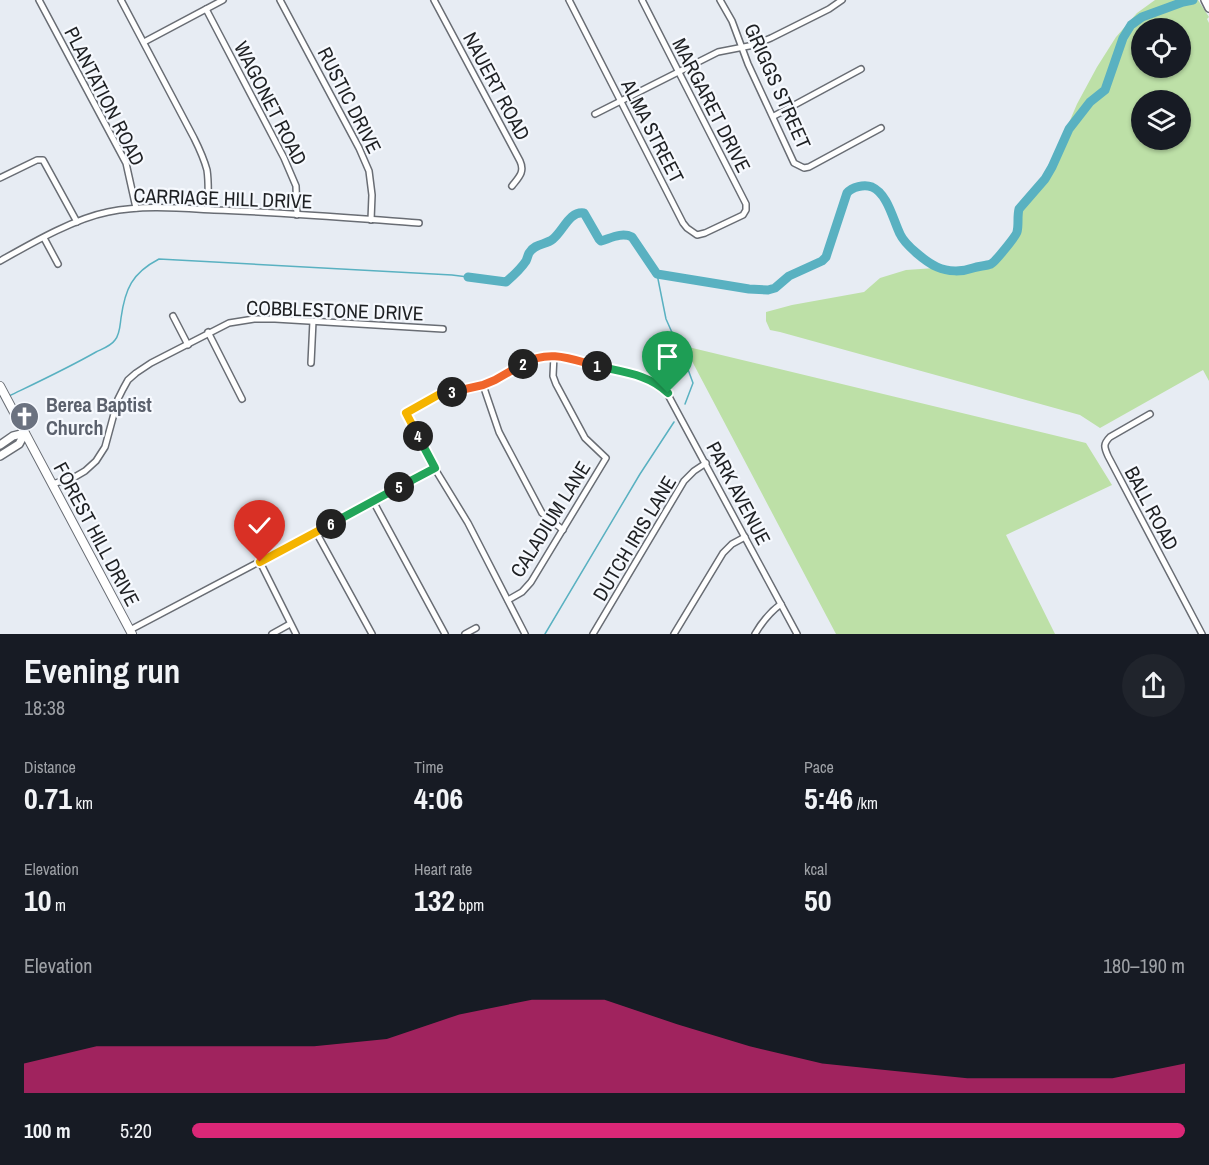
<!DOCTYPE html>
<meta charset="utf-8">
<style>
body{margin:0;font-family:"Archivo Narrow",sans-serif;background:#20242c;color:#f1f3f6;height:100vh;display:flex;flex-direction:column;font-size:22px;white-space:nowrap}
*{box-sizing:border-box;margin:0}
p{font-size:20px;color:#9ea1a6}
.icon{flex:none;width:33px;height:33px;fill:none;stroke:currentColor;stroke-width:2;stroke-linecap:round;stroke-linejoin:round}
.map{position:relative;height:634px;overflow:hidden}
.panel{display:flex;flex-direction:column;background:#171b24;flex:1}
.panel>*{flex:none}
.fabs{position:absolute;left:1131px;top:18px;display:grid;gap:12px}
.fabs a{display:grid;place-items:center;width:60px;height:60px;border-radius:50%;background:#171b24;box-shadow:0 2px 4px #0004;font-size:30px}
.pin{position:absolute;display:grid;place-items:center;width:51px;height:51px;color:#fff;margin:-62px -26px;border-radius:50% 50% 50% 0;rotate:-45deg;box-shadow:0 0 6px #0007}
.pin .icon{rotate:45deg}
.km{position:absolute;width:30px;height:30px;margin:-15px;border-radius:50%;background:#222;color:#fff;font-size:16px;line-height:30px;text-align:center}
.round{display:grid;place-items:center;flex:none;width:63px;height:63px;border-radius:32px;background:#20242c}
.head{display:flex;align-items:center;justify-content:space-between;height:102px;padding:0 24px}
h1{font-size:33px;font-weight:800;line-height:45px}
.stats{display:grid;grid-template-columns:repeat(3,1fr);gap:9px;height:102px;padding:6px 24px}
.stats div{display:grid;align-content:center}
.stats b{font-size:30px;font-weight:800}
.stats small{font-size:16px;font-weight:400}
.stats p{font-size:16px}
.chart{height:168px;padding:12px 24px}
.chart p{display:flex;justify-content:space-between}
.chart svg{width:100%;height:108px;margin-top:6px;fill:#db2777;opacity:.7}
ul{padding:0 24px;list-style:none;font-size:20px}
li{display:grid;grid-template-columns:96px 72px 1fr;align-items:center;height:45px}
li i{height:15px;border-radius:8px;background:#db2777}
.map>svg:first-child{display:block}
.green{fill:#bde0a7;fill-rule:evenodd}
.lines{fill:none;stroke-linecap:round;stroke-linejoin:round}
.stream{stroke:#59b1c1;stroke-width:1.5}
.river{stroke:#59b1c1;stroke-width:9}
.minor-casing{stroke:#696d74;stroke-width:8}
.tertiary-casing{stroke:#696d74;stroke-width:10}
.secondary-casing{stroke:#696d74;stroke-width:10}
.minor{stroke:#fff;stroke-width:5}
.tertiary{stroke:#fff;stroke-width:7}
.secondary{stroke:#fff;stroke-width:8}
.split-1-casing{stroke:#fff;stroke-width:12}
.split-2-casing{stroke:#fff;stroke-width:12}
.split-3-casing{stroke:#fff;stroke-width:12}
.split-4-casing{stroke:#fff;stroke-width:12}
.split-5-casing{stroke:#fff;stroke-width:12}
.split-6-casing{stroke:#fff;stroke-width:12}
.split-7-casing{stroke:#fff;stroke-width:12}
.split-1{stroke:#22a559;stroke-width:8}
.split-2{stroke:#f0652b;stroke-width:8}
.split-3{stroke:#f0652b;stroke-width:8}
.split-4{stroke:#f5b400;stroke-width:8}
.split-5{stroke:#22a559;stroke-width:8}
.split-6{stroke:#22a559;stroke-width:8}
.split-7{stroke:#f5b400;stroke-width:8}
.labels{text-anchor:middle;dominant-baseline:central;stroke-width:4.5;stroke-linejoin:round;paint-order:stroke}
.street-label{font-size:20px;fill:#1e2023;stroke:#f6f9fe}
.worship-label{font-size:20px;font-weight:bold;fill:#5b616d;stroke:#f6f9fe;text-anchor:start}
</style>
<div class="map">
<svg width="1209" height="634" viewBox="0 0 1209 634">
<rect width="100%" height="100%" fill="#e7ecf3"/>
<g class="green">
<path d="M1155 0H1198L1209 17 1207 19 1209 23V381L1203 370 1100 428 1080 415 780 332 770 330 766 321V312L792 305 864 292 880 278 906 270 935 268 956 273 966 272 980 268 1008 249 1015 239 1017 228 1015 213 1045 179 1077 104 1097 67 1116 37 1137 13ZM1142 28H1180V68H1142ZM1142 100H1180V140H1142Z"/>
<polygon points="684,346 1086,443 1112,485 1006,535 1055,634 836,634"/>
</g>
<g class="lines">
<g class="stream">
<polyline points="657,274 666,319 686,364 693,383 685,404"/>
<path d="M9 396C38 382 68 368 96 352 102 349 111 346 115 340 120 334 120 325 121 318 125 289 132 273 159 259L452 275 468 277"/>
<polyline points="545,634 640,474 674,422"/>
</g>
<path class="river" d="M468 277 506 282C513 276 520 270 526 261 527 259 528 255 529 253 535 243 546 245 553 239 564 230 569 211 584 213L599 239 601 241C611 238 622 232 632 237L657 274 749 289 768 290 775 288 789 276 822 261 826 257 847 193C852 187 864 184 872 187 888 194 893 220 900 234 905 245 926 262 937 267 948 272 962 272 973 268 979 266 986 266 991 264 995 262 1016 236 1017 232 1019 224 1017 217 1019 209L1045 179 1052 167 1069 129 1090 102 1105 90 1123 38 1131 25 1142 17 1183 2 1193 0"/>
<defs>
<g id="minor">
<polyline points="39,0 126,163 136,208"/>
<path d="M121 0 194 138C199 148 204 159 207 170 209 183 208 196 208 209"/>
<polyline points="280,0 359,148 369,171 372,195 371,220"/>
<path d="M434 0 520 161C525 172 519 177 512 186"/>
<polyline points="569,0 683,223 687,228 697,235 705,233 743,215 746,210 746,204 642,0"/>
<polyline points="720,0 732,21 748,64 794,163 804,168 809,167 881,128"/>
<polyline points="206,9 284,158 296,186 297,215"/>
<polyline points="144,42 223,0"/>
<polyline points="595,114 718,52 754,45 771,38 829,9 842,0"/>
<polyline points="774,116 861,69"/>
<polyline points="0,178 37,160 43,160 77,222"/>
<polyline points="44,238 58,264"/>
<path d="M0 261C32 243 73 219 108 212 143 205 178 208 214 210 282 212 351 218 419 223"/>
<polyline points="173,316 188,345"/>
<polyline points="208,332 242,399"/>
<polyline points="311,363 313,321"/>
<polyline points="483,385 499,432 542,513 563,530"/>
<path d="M1150 414 1110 437C1103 444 1104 447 1108 456L1202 634"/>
<polyline points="52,484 73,478 85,471 96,461 105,447 118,399 123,389 128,380 136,373 151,363 229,323 254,319 275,319 443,329"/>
<polyline points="373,501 445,634"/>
<polyline points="316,532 372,634"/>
<polyline points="260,562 296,634"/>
<polyline points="508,600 522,592 531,582 606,458 585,438 556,384 553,376 554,355"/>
<polyline points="130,630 435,469"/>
<polyline points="272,634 290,624"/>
<polyline points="465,634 476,628"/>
<polyline points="525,634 468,523 435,469 406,413 438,395 483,385 494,380 531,359 541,356 554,355 649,379 660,385 667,393 797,634"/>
<polyline points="593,634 684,481 694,471 706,463"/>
<polyline points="674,634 723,553 732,544 745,537"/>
<path d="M755 634C762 622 770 612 781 604"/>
</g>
<g id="tertiary">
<polyline points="1205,0 1209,8"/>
<polyline points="0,445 13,436 25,433 19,444 0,456"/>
</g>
<polyline id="secondary" points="0,386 132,634"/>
</defs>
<use href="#minor" class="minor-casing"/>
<use href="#tertiary" class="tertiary-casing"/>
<use href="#secondary" class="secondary-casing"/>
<use href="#minor" class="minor"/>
<use href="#tertiary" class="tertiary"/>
<use href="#secondary" class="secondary"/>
</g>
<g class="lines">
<defs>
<path id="split-1" d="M597 366C622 372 649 374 668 393"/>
<path id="split-2" d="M523 364C549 349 571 359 597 366"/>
<polyline id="split-3" points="452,392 483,385 495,380 523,364"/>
<polyline id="split-4" points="418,436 406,413 438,395 452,392"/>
<polyline id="split-5" points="399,487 435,468 418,436"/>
<polyline id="split-6" points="331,524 399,487"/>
<polyline id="split-7" points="260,562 331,524"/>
</defs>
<use href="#split-1" class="split-1-casing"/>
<use href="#split-2" class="split-2-casing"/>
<use href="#split-3" class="split-3-casing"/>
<use href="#split-4" class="split-4-casing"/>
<use href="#split-5" class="split-5-casing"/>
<use href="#split-6" class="split-6-casing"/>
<use href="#split-7" class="split-7-casing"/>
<use href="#split-1" class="split-1"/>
<use href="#split-2" class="split-2"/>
<use href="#split-3" class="split-3"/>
<use href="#split-4" class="split-4"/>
<use href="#split-5" class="split-5"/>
<use href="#split-6" class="split-6"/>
<use href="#split-7" class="split-7"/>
</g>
<defs>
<symbol id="church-disc" viewBox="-11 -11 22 22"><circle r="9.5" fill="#6b7280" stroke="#f6f9fe"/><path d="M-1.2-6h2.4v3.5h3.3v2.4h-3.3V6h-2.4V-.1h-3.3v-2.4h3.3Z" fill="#fff"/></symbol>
</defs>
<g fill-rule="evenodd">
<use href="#church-disc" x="8" y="400" width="33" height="33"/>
</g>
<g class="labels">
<g class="street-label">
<text transform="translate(497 86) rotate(62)">NAUERT ROAD</text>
<text transform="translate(778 86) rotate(66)">GRIGGS STREET</text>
<text transform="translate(105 96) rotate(63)">PLANTATION ROAD</text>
<text transform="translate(350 100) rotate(63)">RUSTIC DRIVE</text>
<text transform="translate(271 103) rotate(63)">WAGONET ROAD</text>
<text transform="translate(712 105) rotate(63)">MARGARET DRIVE</text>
<text transform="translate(653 131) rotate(63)">ALMA STREET</text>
<text transform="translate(223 198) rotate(2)">CARRIAGE HILL DRIVE</text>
<text transform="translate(335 310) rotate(2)">COBBLESTONE DRIVE</text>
<text transform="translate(739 493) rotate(62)">PARK AVENUE</text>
<text transform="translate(1152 508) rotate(62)">BALL ROAD</text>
<text transform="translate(550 519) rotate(-58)">CALADIUM LANE</text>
<text transform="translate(97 534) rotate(62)">FOREST HILL DRIVE</text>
<text transform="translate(634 538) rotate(-59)">DUTCH IRIS LANE</text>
</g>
<g class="worship-label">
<text x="46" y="404">Berea Baptist<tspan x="46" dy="23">Church</tspan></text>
</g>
</g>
</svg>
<div class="fabs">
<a><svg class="icon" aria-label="locate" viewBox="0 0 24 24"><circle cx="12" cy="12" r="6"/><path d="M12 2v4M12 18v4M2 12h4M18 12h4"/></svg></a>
<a><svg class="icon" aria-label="layers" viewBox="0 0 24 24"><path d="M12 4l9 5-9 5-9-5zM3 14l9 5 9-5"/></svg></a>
</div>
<div class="pin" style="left:668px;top:393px;background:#1e9e55"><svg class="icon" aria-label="arrive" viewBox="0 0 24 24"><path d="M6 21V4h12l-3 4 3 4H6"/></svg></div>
<div class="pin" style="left:260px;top:562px;background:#d93025"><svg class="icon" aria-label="check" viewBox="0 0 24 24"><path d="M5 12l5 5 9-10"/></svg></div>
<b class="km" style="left:597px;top:366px">1</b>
<b class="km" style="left:523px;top:364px">2</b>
<b class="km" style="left:452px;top:392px">3</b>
<b class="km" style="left:418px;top:436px">4</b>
<b class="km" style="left:399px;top:487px">5</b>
<b class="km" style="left:331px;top:524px">6</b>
</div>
<section class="panel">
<div class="head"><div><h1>Evening run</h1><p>18:38</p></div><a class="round"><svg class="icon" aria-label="share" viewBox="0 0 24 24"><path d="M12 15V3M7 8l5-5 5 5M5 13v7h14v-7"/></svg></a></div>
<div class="stats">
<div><p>Distance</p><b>0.71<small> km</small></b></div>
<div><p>Time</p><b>4:06</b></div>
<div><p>Pace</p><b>5:46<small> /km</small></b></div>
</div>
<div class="stats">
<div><p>Elevation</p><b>10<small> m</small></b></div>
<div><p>Heart rate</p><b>132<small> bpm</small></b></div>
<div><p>kcal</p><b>50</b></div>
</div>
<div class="chart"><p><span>Elevation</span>180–190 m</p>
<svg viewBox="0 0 160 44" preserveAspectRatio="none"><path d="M0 44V32L10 25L20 25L30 25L40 25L50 22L60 12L70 6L80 6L90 16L100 25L110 32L120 35L130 38L140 38L150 38L160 32V44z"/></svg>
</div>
<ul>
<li><b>100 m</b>5:20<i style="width:100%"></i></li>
</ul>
</section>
